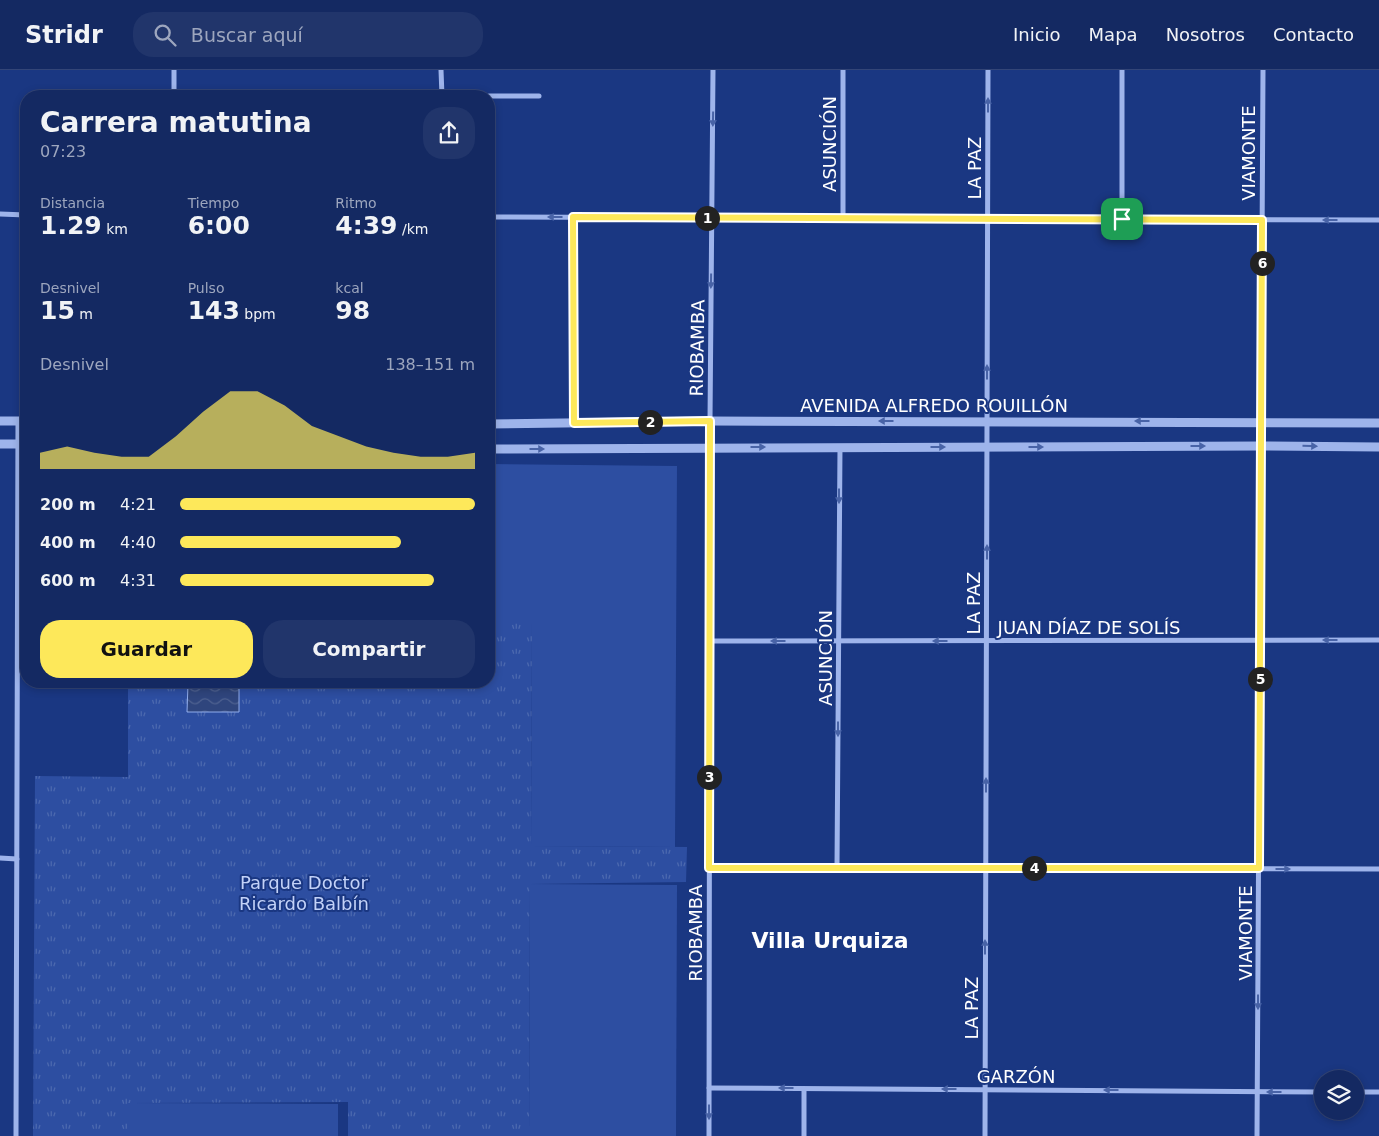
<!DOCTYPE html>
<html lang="es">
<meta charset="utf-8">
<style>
body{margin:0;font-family:"DejaVu Sans",sans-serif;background:#21356b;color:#f1f3f6;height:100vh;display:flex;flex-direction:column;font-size:19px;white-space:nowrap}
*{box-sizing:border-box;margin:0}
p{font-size:16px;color:#9da6be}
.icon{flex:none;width:28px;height:28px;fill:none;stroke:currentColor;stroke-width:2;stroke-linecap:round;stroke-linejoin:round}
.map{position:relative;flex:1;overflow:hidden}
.panel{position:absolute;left:20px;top:20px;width:475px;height:598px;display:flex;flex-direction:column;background:#142962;border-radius:20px;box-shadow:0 2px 8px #0003,0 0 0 1px #334577}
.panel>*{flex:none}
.fabs{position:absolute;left:1314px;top:1000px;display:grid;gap:10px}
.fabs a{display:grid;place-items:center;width:50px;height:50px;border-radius:50%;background:#142962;box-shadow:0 2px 8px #0003,0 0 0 1px #334577;font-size:25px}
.pin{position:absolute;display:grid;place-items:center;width:42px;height:42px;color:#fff;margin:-21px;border-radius:10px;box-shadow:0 2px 8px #0006}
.km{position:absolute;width:25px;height:25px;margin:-12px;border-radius:50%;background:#222;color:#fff;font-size:14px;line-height:25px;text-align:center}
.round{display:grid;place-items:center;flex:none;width:52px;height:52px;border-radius:20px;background:#21356b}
.overview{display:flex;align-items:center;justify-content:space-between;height:85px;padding:0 20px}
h1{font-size:28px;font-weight:800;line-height:38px}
.stats{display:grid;grid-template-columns:repeat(3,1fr);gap:8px;height:85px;padding:5px 20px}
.stats div{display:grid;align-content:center}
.stats b{font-size:25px;font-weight:800}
.stats small{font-size:14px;font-weight:400}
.stats p{font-size:14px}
.chart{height:140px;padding:10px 20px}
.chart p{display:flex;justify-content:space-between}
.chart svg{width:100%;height:90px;margin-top:5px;fill:#fde85a;opacity:.7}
.cta{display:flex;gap:10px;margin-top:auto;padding:10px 20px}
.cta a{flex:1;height:58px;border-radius:20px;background:#fde85a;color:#111;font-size:20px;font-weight:800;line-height:58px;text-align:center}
.cta a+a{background:#21356b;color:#f1f3f6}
ul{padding:0 20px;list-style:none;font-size:16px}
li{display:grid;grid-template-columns:80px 60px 1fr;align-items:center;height:38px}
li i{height:12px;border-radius:6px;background:#fde85a}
header{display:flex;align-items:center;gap:30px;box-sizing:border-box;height:70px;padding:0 25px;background:#142962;border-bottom:1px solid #334577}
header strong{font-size:24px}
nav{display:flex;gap:28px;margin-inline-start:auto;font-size:18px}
.search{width:350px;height:45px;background:#21356b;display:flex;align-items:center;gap:12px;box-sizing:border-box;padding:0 18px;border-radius:20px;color:#9da6be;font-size:19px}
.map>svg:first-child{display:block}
.grass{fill:#2d4ea1}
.park{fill:url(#park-tufts)}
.water{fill:url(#water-waves);stroke:#91aded}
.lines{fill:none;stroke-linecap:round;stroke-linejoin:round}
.minor{stroke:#9eb4eb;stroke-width:5}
.tertiary{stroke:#9eb4eb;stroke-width:9}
.oneway{fill:#4863a7}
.route-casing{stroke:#fff;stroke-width:10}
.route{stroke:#fde85a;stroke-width:6}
.labels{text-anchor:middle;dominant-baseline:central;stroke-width:4;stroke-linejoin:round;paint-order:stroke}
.street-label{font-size:18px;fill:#fff;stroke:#1a3782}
.park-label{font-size:18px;fill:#c3d2f8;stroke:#1a3782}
.district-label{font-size:22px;font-weight:bold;fill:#fff;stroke:#1a3782}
</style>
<header>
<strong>Stridr</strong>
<div class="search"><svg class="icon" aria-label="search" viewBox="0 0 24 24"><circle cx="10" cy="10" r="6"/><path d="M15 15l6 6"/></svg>Buscar aquí</div>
<nav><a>Inicio</a><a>Mapa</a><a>Nosotros</a><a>Contacto</a></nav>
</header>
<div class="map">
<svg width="1379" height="1066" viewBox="0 0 1379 1066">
<defs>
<pattern id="park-tufts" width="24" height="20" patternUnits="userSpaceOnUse" patternTransform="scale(1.25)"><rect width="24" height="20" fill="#2d4ea1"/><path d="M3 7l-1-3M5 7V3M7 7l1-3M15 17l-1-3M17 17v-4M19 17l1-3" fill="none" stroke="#4c69af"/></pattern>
<pattern id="water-waves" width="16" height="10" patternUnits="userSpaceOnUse" patternTransform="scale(1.25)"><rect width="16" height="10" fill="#2f457d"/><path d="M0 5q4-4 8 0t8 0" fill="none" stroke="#4e6190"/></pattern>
</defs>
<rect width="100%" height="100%" fill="#1a3782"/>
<g class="grass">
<polygon points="489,394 677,396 675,777 531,776 532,549 489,549"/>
<polygon points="530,814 677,815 676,1066 529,1066"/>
<polygon points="128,1033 338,1034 338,1066 128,1066"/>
</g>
<polygon class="park" points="489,549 532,549 531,776 687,777 686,812 530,814 529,1066 348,1066 348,1032 128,1033 128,1066 33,1066 35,706 128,707 128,611 489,611"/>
<polygon class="water" points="188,614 239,615 239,642 187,642"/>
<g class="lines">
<g class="minor">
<polyline points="441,0 442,26"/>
<polyline points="174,26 174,0"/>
<polyline points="489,26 539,26"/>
<polyline points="0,144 26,145"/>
<polyline points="489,147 1379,150"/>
<polyline points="573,147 574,353"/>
<polyline points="843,148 843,0"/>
<polyline points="1122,149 1122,0"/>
<polyline points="710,571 1379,570"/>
<polyline points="0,788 17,789"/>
<polyline points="709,798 1379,799"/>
<polyline points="837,798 840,377"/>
<polyline points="709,1018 1322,1022"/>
<polyline points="1355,1022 1379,1022"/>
<polyline points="16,1066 18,351"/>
<polyline points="709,1066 710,351 713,0"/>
<polyline points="804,1066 804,1019"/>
<polyline points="985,1066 988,0"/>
<polyline points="1257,1066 1263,0"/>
</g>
<g class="tertiary">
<polyline points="0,351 26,351"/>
<polyline points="489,354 710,351 1379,353"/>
<polyline points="0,374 26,374"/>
<polyline points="489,379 1261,376 1379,377"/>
</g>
</g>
<defs><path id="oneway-solid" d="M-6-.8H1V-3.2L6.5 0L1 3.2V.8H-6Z" transform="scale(1.25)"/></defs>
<g class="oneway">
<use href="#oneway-solid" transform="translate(988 35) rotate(-90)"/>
<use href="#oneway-solid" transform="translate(713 49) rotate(91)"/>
<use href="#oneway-solid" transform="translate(555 147) rotate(-180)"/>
<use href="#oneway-solid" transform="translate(1330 150) rotate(-180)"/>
<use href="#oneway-solid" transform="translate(711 211) rotate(91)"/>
<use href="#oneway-solid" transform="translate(987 302) rotate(-90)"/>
<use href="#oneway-solid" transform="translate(886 351) rotate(180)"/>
<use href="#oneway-solid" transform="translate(1142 351) rotate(-180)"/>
<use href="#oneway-solid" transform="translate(1198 376)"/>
<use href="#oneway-solid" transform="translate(1310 376) rotate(1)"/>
<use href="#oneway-solid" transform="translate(758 377)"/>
<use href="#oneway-solid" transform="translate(938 377)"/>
<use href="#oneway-solid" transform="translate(1036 377)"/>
<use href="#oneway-solid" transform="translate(537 379)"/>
<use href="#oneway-solid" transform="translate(839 426) rotate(90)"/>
<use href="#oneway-solid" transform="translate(987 482) rotate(-90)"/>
<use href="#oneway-solid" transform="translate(1330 570) rotate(180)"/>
<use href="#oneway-solid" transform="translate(778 571) rotate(180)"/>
<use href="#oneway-solid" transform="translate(940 571) rotate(180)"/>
<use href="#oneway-solid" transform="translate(838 659) rotate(90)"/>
<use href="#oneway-solid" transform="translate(986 715) rotate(-90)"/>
<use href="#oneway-solid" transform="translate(1283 799)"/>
<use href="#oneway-solid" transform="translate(985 877) rotate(-90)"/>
<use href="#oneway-solid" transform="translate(1258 932) rotate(90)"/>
<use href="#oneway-solid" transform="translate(786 1018) rotate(-180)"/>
<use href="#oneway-solid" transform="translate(949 1019) rotate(-180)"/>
<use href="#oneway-solid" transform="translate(1111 1020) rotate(-180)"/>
<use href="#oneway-solid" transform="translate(1274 1022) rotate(-180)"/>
<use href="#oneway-solid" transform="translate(709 1042) rotate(90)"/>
</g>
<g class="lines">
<defs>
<polygon id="route" points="573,147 1262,150 1259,798 709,798 710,351 574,353"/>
</defs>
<use href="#route" class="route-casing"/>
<use href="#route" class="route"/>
</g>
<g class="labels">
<g class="street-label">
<text transform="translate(829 74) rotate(-90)">ASUNCIÓN</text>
<text transform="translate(1248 83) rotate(-90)">VIAMONTE</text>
<text transform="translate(974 98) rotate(-90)">LA PAZ</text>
<text transform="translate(697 278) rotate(-89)">RIOBAMBA</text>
<text x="934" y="335">AVENIDA ALFREDO ROUILLÓN</text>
<text transform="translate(973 533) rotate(-90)">LA PAZ</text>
<text x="1089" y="557">JUAN DÍAZ DE SOLÍS</text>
<text transform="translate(825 588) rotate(-90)">ASUNCIÓN</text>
<text transform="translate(695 863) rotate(-90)">RIOBAMBA</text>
<text transform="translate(1245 863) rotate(-90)">VIAMONTE</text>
<text transform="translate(971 938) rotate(-90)">LA PAZ</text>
<text x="1016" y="1006">GARZÓN</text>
</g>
<g class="park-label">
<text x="304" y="812">Parque Doctor<tspan x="304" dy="21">Ricardo Balbín</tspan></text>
</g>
<g class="district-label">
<text x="830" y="870">Villa Urquiza</text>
</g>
</g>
</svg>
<div class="fabs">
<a><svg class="icon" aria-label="layers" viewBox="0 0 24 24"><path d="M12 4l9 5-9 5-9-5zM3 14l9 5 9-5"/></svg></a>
</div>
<div class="pin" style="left:1122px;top:149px;background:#1e9e55"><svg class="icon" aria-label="arrive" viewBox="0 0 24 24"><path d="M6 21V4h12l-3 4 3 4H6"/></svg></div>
<b class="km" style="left:707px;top:148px">1</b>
<b class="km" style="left:650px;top:352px">2</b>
<b class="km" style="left:709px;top:707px">3</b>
<b class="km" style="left:1034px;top:798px">4</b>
<b class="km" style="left:1260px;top:609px">5</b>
<b class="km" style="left:1262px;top:193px">6</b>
<section class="panel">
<div class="overview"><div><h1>Carrera matutina</h1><p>07:23</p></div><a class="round"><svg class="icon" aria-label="share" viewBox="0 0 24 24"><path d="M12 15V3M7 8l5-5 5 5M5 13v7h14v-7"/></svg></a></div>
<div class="stats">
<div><p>Distancia</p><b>1.29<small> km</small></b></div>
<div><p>Tiempo</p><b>6:00</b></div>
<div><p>Ritmo</p><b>4:39<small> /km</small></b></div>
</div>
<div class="stats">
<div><p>Desnivel</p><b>15<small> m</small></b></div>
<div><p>Pulso</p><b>143<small> bpm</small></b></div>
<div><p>kcal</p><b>98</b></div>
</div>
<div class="chart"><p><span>Desnivel</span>138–151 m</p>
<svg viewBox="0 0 160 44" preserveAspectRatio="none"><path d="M0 44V36L10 33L20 36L30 38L40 38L50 28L60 16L70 6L80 6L90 13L100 23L110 28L120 33L130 36L140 38L150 38L160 36V44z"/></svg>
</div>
<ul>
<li><b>200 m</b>4:21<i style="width:100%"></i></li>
<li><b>400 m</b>4:40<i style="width:75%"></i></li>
<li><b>600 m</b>4:31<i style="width:86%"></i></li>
</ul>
<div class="cta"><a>Guardar</a><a>Compartir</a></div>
</section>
</div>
